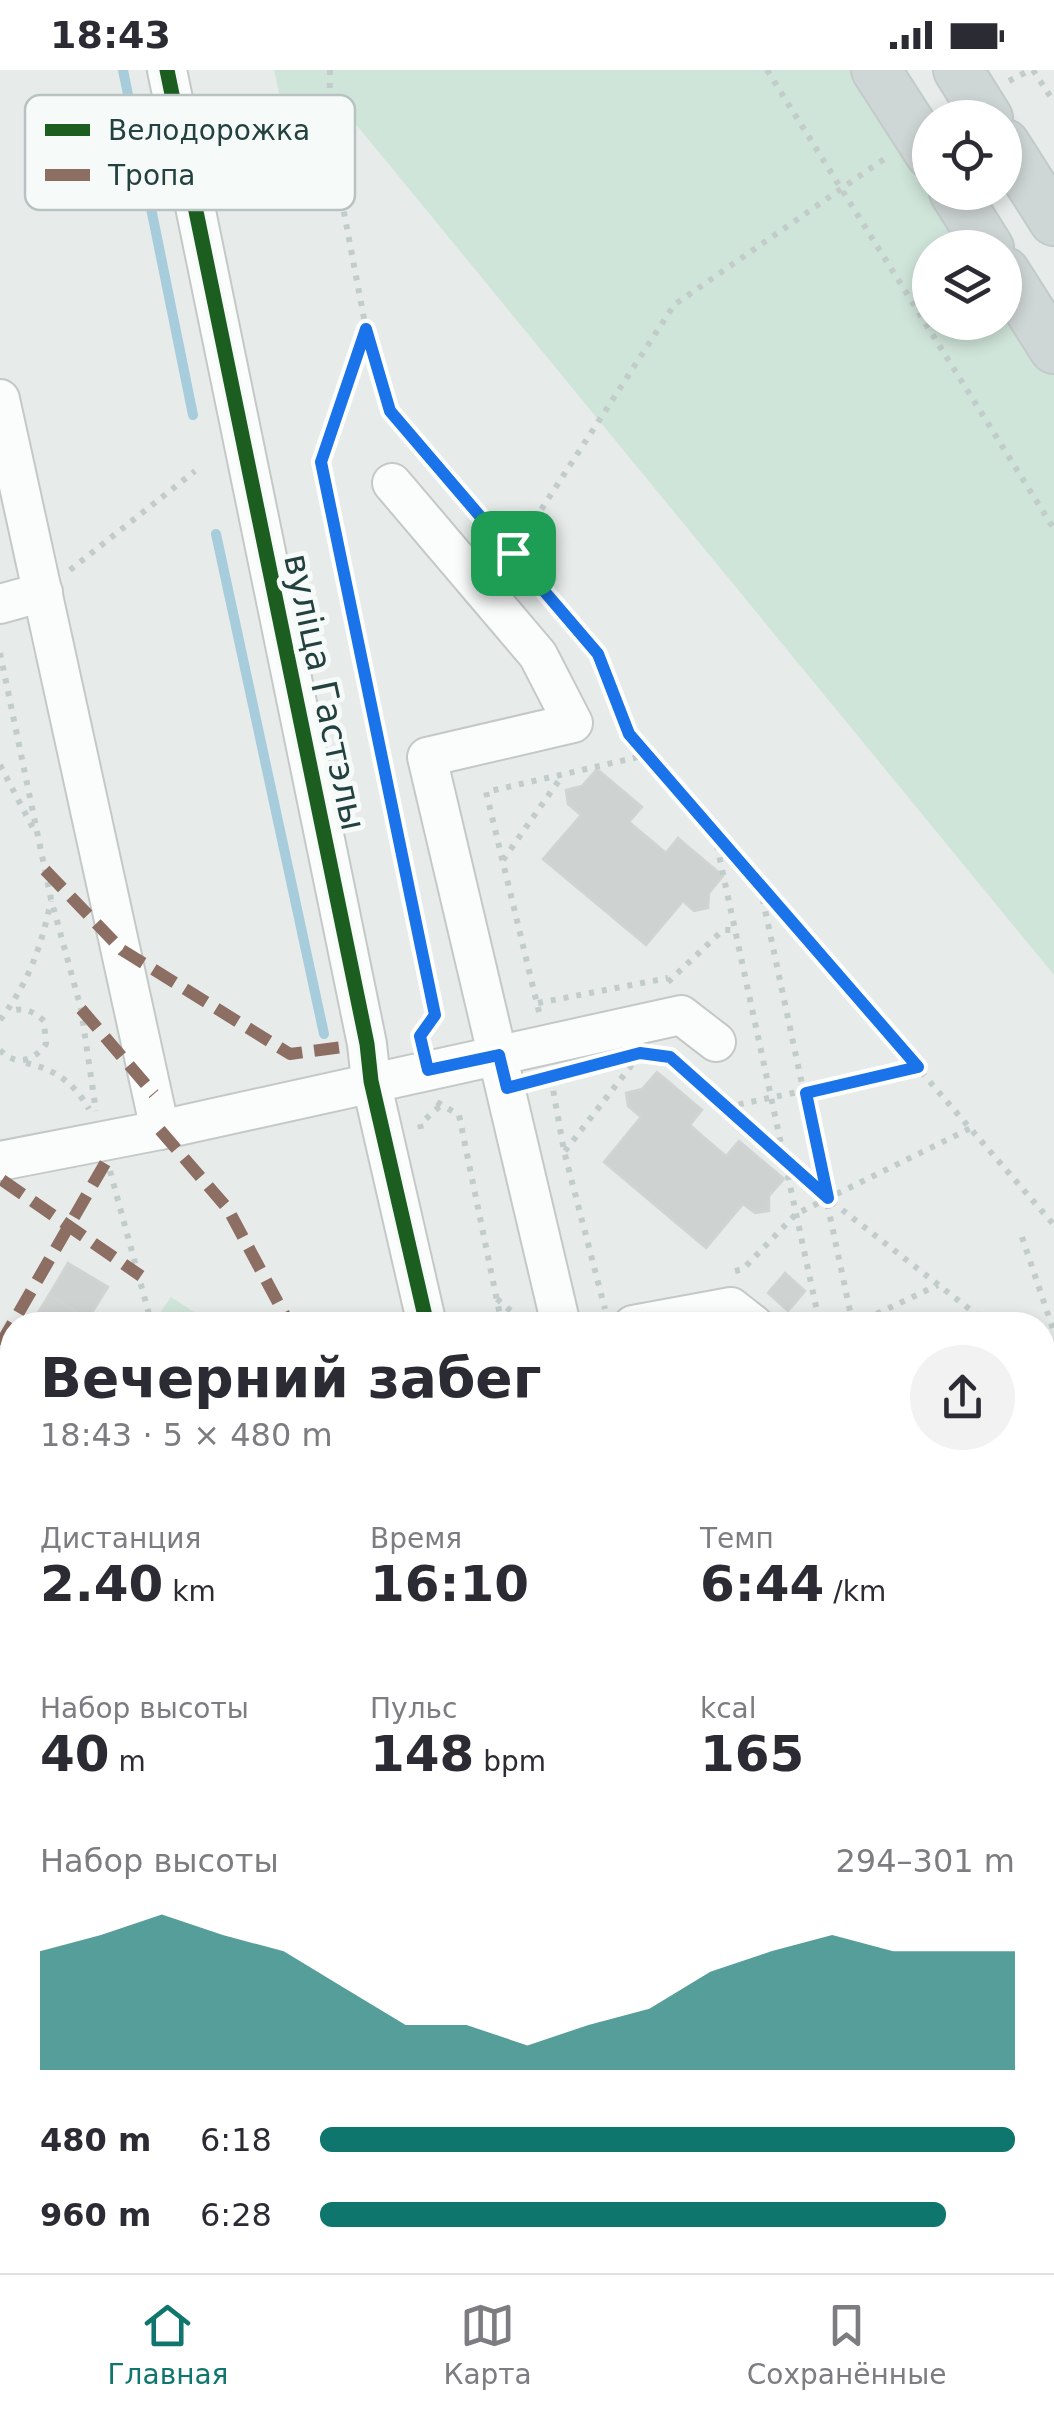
<!DOCTYPE html>
<html lang="ru">
<meta charset="utf-8">
<style>
body{margin:0;font-family:"DejaVu Sans",sans-serif;background:#f2f2f3;color:#2b2b33;height:100vh;display:flex;flex-direction:column;font-size:38px;white-space:nowrap}
*{box-sizing:border-box;margin:0}
p{font-size:32px;color:#7c7c81}
.icon{flex:none;width:55px;height:55px;fill:none;stroke:currentColor;stroke-width:2;stroke-linecap:round;stroke-linejoin:round}
.map{position:relative;flex:1;overflow:hidden}
.side{position:absolute;left:0px;top:1242px;width:1055px;height:962px;display:flex;flex-direction:column;background:#fff;border-radius:40px 40px 0 0;box-shadow:0 5px 15px #0003}
.side>*{flex:none}
.tools{position:absolute;left:912px;top:30px;display:grid;gap:20px}
.tools a{display:grid;place-items:center;width:110px;height:110px;border-radius:50%;background:#fff;box-shadow:0 5px 15px #0003;font-size:50px}
.pin{position:absolute;display:grid;place-items:center;width:85px;height:85px;color:#fff;margin:-42px;border-radius:20px;box-shadow:0 5px 15px #0006}
.round{display:grid;place-items:center;flex:none;width:105px;height:105px;border-radius:52px;background:#f2f2f3}
.headline{display:flex;align-items:center;justify-content:space-between;height:170px;padding:0 40px}
h1{font-size:55px;font-weight:700;line-height:75px}
.metrics{display:grid;grid-template-columns:repeat(3,1fr);gap:15px;height:170px;padding:10px 40px}
.metrics div{display:grid;align-content:center}
.metrics b{font-size:50px;font-weight:700}
.metrics small{font-size:28px;font-weight:400}
.metrics p{font-size:28px}
.chart{height:280px;padding:20px 40px}
.chart p{display:flex;justify-content:space-between}
.chart svg{width:100%;height:180px;margin-top:10px;fill:#0f766e;opacity:.7}
ul{padding:0 40px;list-style:none;font-size:32px}
li{display:grid;grid-template-columns:160px 120px 1fr;align-items:center;height:75px}
li i{height:25px;border-radius:12px;background:#0f766e}
.status{display:flex;justify-content:space-between;align-items:center;height:70px;padding:0 50px;background:#fff;direction:ltr}
.status svg{height:28px;fill:currentColor}
.dock{display:flex;justify-content:space-around;align-items:center;height:140px;border-top:2px solid #e1e1e2;background:#fff;font-size:28px;color:#7c7c81}
.dock a{display:grid;justify-items:center;gap:5px}
.dock .active{color:#0f766e}
.map>svg:first-child{display:block}
.green{fill:#d0e5da}
.lines{fill:none;stroke-linecap:round;stroke-linejoin:round}
.stream{stroke:#a7ccdb;stroke-width:10}
.building{fill:#ced3d2;stroke:#d0d5d4;stroke-width:2.5}
.minor-casing{stroke:#c4c9c8;stroke-width:42}
.major-casing{stroke:#c2cbca;stroke-width:52}
.path{stroke:#c2ccca;stroke-width:6;stroke-dasharray:5 8;stroke-linecap:butt}
.minor{stroke:#fbfcfc;stroke-width:38}
.major{stroke:#cfd7d6;stroke-width:48}
.quiet{stroke:#8d6e63;stroke-width:12;stroke-dasharray:25 12;stroke-linecap:butt}
.cycleway-casing{stroke:#f6faf9;stroke-width:21}
.cycleway{stroke:#1b5e20;stroke-width:15}
.route-casing{stroke:#fff;stroke-width:20}
.route{stroke:#1a73e8;stroke-width:12}
.labels{text-anchor:middle;dominant-baseline:central;stroke-width:10;stroke-linejoin:round;paint-order:stroke}
.street-label{font-size:35px;fill:#23413e;stroke:#f6faf9}
.key{fill:#f6faf9;stroke:#b7c2c1;stroke-width:2.5}
.key-label{font-size:28px;fill:#23413e}
</style>
<div class="status"><b>18:43</b><svg viewBox="0 0 49 12"><path d="M0 12V9h3v3zM5 12V6h3v6zM10 12V3h3v9zM15 12V0h3v12zM26 1h20v11H26zM47 4h2v5h-2z"/></svg></div>
<div class="map">
<svg width="1054" height="2203" viewBox="0 0 1054 2203">
<rect width="100%" height="100%" fill="#e7eceb"/>
<g class="green">
<polygon points="274,0 875,0 930,79 930,122 960,123 998,177 930,178 930,252 1005,252 1005,187 1054,258 1054,905 354,52 289,68"/>
<polygon points="171,1227 214,1255 154,1252"/>
</g>
<g class="lines">
<g class="stream">
<polyline points="123,0 193,345"/>
<polyline points="216,464 324,964"/>
</g>
</g>
<g class="building">
<polygon points="597,699 642,737 629,752 666,783 678,768 723,806 709,823 708,838 694,841 683,831 646,875 543,789 581,745 568,734 566,720 582,716"/>
<polygon points="657,1002 702,1040 690,1055 707,1070 726,1086 739,1071 784,1109 769,1126 769,1141 755,1143 743,1134 706,1178 604,1092 641,1047 628,1036 626,1023 642,1019"/>
<polygon points="68,1193 108,1217 88,1249 49,1225"/>
<polygon points="785,1203 805,1221 788,1241 768,1223"/>
<polygon points="49,1225 88,1249 84,1255 31,1254"/>
<polygon points="1042,1314 1054,1324 1054,1458 1042,1449"/>
<polygon points="0,1377 12,1385 12,1454 0,1447"/>
<polygon points="12,1634 12,1749 0,1769 0,1654"/>
</g>
<g class="lines">
<defs>
<g id="minor">
<polyline points="167,0 367,974 371,1011 427,1255"/>
<polyline points="0,329 160,1060 681,945 716,972"/>
<polyline points="392,413 538,585 573,653 427,687 561,1255"/>
<polyline points="0,534 43,522"/>
<polyline points="0,1091 160,1060"/>
<polyline points="633,1255 731,1237 754,1255"/>
<polyline points="0,1303 12,1311"/>
<polyline points="0,1511 12,1516"/>
<polyline points="0,1573 12,1552"/>
<polyline points="1042,1640 1054,1625"/>
<polyline points="242,2192 258,2203"/>
<polyline points="301,2203 308,2192"/>
<polyline points="489,2203 500,2192"/>
</g>
<g id="major">
<polyline points="876,0 930,84"/>
<polyline points="958,0 988,48"/>
<polyline points="1005,74 1054,151"/>
<polyline points="954,122 989,178"/>
<polyline points="1005,202 1054,279"/>
<polyline points="1042,1832 1054,1818"/>
<polyline points="1042,1928 1054,1913"/>
<polyline points="610,2192 612,2203"/>
<polyline points="659,2203 691,2192"/>
</g>
</defs>
<use href="#minor" class="minor-casing"/>
<use href="#major" class="major-casing"/>
<g class="path">
<polyline points="330,0 329,63 366,259 321,392 435,945 420,966"/>
<polyline points="767,0 1054,459"/>
<polyline points="1033,0 1054,32"/>
<polyline points="1009,11 1030,0"/>
<polyline points="366,261 390,341 597,584 629,665 1054,1155"/>
<polyline points="513,483 674,235 887,87"/>
<polyline points="70,500 195,401"/>
<polyline points="0,583 51,829 81,939 96,1041"/>
<polyline points="0,695 34,760"/>
<polyline points="714,762 820,1255"/>
<polyline points="503,790 562,706"/>
<polyline points="760,816 853,1255"/>
<polyline points="668,912 723,860 735,860"/>
<polyline points="538,933 668,908"/>
<polyline points="539,942 486,722 647,685"/>
<path d="M0 950C29 912 41 877 51 831"/>
<path d="M0 980C16 997 34 991 46 974L44 951C33 941 23 936 9 942"/>
<polyline points="666,986 827,1128 990,1255"/>
<path d="M26 993C55 999 74 1013 89 1039"/>
<polyline points="551,1008 564,1081 605,1239"/>
<polyline points="437,1032 459,1045 502,1255"/>
<polyline points="726,1037 918,997"/>
<polyline points="421,1059 420,1054 440,1036"/>
<polyline points="565,1081 634,992"/>
<polyline points="110,1101 152,1255"/>
<polyline points="1022,1167 1054,1262"/>
<polyline points="735,1201 743,1199 796,1144 971,1058"/>
<polyline points="497,1229 525,1253"/>
<polyline points="853,1255 938,1215"/>
<polyline points="1042,1296 1054,1305"/>
<polyline points="1042,1527 1054,1536"/>
<polyline points="1042,1557 1054,1543"/>
<polyline points="1042,1754 1054,1740"/>
<polyline points="0,1913 12,1892"/>
<polyline points="1042,2019 1054,2006"/>
<polyline points="10,2028 12,2024"/>
<polyline points="0,2142 12,2149"/>
<polyline points="82,2192 99,2203"/>
<polyline points="554,2192 558,2203"/>
<polyline points="756,2192 759,2203"/>
<polyline points="407,2203 419,2192"/>
<polyline points="816,2203 844,2192"/>
</g>
<use href="#minor" class="minor"/>
<use href="#major" class="major"/>
<g class="quiet">
<polyline points="45,800 122,880 290,984 350,976"/>
<polyline points="81,939 154,1024"/>
<polyline points="160,1060 228,1139 290,1255"/>
<polyline points="2,1110 141,1206"/>
<polyline points="0,1275 107,1090"/>
</g>
<defs>
<polyline id="cycleway" points="167,0 367,974 371,1011 427,1255"/>
</defs>
<use href="#cycleway" class="cycleway-casing"/>
<use href="#cycleway" class="cycleway"/>
</g>
<g class="lines">
<defs>
<polygon id="route" points="366,259 390,341 598,584 629,664 918,997 806,1023 828,1128 670,987 640,983 507,1018 499,985 428,1000 420,966 435,945 321,392"/>
</defs>
<use href="#route" class="route-casing"/>
<use href="#route" class="route"/>
</g>
<g class="labels">
<g class="street-label">
<text transform="translate(325 622) rotate(78)">вуліца Гастэлы</text>
</g>
</g>
<rect x="25" y="25" width="330" height="115" rx="15" class="key"/>
<rect x="45" y="54" width="45" height="12" fill="#1b5e20"/>
<rect x="45" y="99" width="45" height="12" fill="#8d6e63"/>
<g class="key-label">
<text x="108" y="70">Велодорожка</text>
<text x="108" y="115">Тропа</text>
</g>
</svg>
<div class="tools">
<a><svg class="icon" aria-label="locate" viewBox="0 0 24 24"><circle cx="12" cy="12" r="6"/><path d="M12 2v4M12 18v4M2 12h4M18 12h4"/></svg></a>
<a><svg class="icon" aria-label="layers" viewBox="0 0 24 24"><path d="M12 4l9 5-9 5-9-5zM3 14l9 5 9-5"/></svg></a>
</div>
<div class="pin" style="left:513px;top:483px;background:#1e9e55"><svg class="icon" aria-label="arrive" viewBox="0 0 24 24"><path d="M6 21V4h12l-3 4 3 4H6"/></svg></div>
<section class="side">
<div class="headline"><div><h1>Вечерний забег</h1><p>18:43 · 5 × 480 m</p></div><a class="round"><svg class="icon" aria-label="share" viewBox="0 0 24 24"><path d="M12 15V3M7 8l5-5 5 5M5 13v7h14v-7"/></svg></a></div>
<div class="metrics">
<div><p>Дистанция</p><b>2.40<small> km</small></b></div>
<div><p>Время</p><b>16:10</b></div>
<div><p>Темп</p><b>6:44<small> /km</small></b></div>
</div>
<div class="metrics">
<div><p>Набор высоты</p><b>40<small> m</small></b></div>
<div><p>Пульс</p><b>148<small> bpm</small></b></div>
<div><p>kcal</p><b>165</b></div>
</div>
<div class="chart"><p><span>Набор высоты</span>294–301 m</p>
<svg viewBox="0 0 160 44" preserveAspectRatio="none"><path d="M0 44V15L10 11L20 6L30 11L40 15L50 24L60 33L70 33L80 38L90 33L100 29L110 20L120 15L130 11L140 15L150 15L160 15V44z"/></svg>
</div>
<ul>
<li><b>480 m</b>6:18<i style="width:100%"></i></li>
<li><b>960 m</b>6:28<i style="width:90%"></i></li>
</ul>
</section>
</div>
<nav class="dock">
<a class="active"><svg class="icon" aria-label="home" viewBox="0 0 24 24"><path d="M3 11l9-7 9 7M6 9v11h12V9"/></svg>Главная</a>
<a><svg class="icon" aria-label="map" viewBox="0 0 24 24"><path d="M3 6l6-2 6 2 6-2v14l-6 2-6-2-6 2zM9 4v14M15 6v14"/></svg>Карта</a>
<a><svg class="icon" aria-label="saved" viewBox="0 0 24 24"><path d="M7 4h10v16l-5-4-5 4z"/></svg>Сохранённые</a>
</nav>
